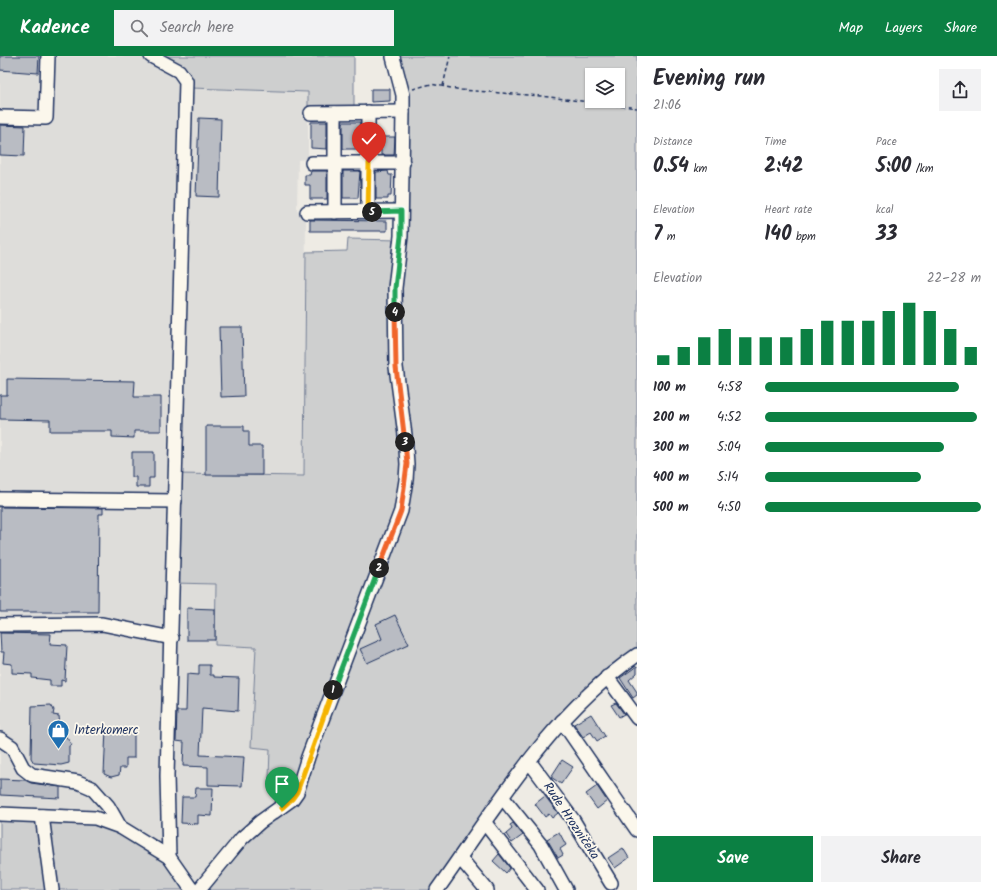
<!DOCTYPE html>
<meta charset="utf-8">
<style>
body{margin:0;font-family:Kalam,sans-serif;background:#f2f2f3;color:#2b2b33;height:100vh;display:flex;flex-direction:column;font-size:15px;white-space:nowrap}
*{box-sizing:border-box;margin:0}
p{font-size:13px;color:#7c7c81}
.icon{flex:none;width:22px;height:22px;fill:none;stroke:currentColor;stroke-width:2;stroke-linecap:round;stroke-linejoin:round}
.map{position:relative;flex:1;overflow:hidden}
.drawer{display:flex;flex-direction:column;background:#fff;width:360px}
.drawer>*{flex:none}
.controls{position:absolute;left:585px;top:12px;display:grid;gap:8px}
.controls a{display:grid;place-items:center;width:40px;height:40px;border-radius:0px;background:#fff;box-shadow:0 1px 3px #0004;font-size:20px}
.pin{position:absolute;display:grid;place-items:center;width:34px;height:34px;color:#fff;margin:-41px -17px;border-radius:50% 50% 50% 0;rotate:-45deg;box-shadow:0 0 4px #0007}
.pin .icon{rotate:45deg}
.km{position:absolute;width:20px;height:20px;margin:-10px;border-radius:50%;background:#222;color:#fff;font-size:11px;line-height:20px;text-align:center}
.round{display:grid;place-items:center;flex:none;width:42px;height:42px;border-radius:0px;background:#f2f2f3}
.headline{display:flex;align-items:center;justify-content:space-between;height:68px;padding:0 16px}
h1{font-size:22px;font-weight:700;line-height:30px}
.stats{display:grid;grid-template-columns:repeat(3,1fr);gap:6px;height:68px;padding:4px 16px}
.stats div{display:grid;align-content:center}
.stats b{font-size:20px;font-weight:700}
.stats small{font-size:11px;font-weight:400}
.stats p{font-size:11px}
.chart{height:112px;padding:8px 16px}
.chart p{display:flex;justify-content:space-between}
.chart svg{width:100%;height:72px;margin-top:4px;stroke:#0b8043;stroke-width:6}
.action{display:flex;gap:8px;margin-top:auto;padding:8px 16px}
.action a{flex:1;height:46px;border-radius:0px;background:#0b8043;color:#fff;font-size:16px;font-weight:700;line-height:46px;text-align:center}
.action a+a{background:#f2f2f3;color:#2b2b33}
ul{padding:0 16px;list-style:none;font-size:13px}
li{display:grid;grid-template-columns:64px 48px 1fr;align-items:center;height:30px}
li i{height:10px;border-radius:5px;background:#0b8043}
header{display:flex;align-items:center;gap:24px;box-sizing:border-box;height:56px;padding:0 20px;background:#0b8043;color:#fff}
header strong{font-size:19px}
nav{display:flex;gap:22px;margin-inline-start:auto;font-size:14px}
.search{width:280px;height:36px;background:#f2f2f3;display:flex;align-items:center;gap:10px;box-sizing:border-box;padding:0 14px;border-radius:0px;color:#7c7c81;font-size:15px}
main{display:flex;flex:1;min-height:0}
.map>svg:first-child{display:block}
.built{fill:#deddda}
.green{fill:#cecfcf;stroke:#747f96;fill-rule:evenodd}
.building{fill:#b9bcc3;stroke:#1b2f5e}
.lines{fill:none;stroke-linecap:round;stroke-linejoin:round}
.minor-casing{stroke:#1b2f5e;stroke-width:16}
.path{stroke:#1b2f5e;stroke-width:1.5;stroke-dasharray:4 3;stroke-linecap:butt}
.minor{stroke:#fbf7ec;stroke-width:13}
.split-1-casing{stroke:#fff;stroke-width:8}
.split-2-casing{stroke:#fff;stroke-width:8}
.split-3-casing{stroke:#fff;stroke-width:8}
.split-4-casing{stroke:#fff;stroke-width:8}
.split-5-casing{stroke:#fff;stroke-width:8}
.split-6-casing{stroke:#fff;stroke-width:8}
.split-1{stroke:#f5b400;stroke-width:5}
.split-2{stroke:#22a559;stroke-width:5}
.split-3{stroke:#f0652b;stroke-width:5}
.split-4{stroke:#f0652b;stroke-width:5}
.split-5{stroke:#22a559;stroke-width:5}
.split-6{stroke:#f5b400;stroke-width:5}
.labels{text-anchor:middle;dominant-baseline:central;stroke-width:3.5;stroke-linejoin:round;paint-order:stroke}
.poi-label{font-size:13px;fill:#1b2f5e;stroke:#fbf7ec;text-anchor:start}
.street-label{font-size:13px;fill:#1b2f5e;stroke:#fbf7ec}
</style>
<header>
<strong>Kadence</strong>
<div class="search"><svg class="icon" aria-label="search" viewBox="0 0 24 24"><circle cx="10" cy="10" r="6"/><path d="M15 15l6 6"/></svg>Search here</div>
<nav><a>Map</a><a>Layers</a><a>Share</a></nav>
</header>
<main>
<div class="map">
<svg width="637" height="834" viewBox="0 0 637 834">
<rect width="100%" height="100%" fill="#eeebe4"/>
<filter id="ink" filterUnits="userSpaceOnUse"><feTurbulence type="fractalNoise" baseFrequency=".025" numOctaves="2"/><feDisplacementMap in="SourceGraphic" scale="8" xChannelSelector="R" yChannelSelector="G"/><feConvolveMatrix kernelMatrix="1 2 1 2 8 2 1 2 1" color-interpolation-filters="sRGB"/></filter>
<g filter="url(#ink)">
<polygon class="built" points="0,0 151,0 191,32 308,36 308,103 298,104 297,154 306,157 304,420 176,418 174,527 216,528 215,589 256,591 251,691 270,693 301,721 297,736 199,834 0,758"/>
<g class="green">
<polygon points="151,0 354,0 354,57 308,57 308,36 191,32"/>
<path d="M385 0H637V597L595 629 435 834H199L242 782 282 752 301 721 269 722 270 693 251 691 256 591 215 589 216 528 173 527 176 418 304 420 306 196 347 195 348 183 401 184 403 107 393 1ZM592 19H618V45H592Z"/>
<polygon points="0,758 95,762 169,801 192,834 0,834"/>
</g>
<g class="building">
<polygon points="0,0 39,0 38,17 0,14"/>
<polygon points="371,33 390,33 390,45 371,46"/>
<polygon points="199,62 221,63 219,141 196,140"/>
<polygon points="311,66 327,66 327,93 311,92"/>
<polygon points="343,66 360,66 358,93 343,93"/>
<polygon points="0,69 25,70 24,100 0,99"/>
<polygon points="383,81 395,81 394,99 381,99 381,94 376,94 376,83 383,83"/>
<polygon points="311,115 327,115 327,143 310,143 310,129 305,129 305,119 310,119"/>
<polygon points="343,115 360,115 358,142 343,142"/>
<polygon points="388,115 389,119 392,119 391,140 388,140 388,143 376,143 376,116"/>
<polygon points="310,164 387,165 387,175 310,175"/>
<polygon points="219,271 242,271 244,340 221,341"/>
<polygon points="7,323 135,325 134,341 161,341 161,375 134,375 134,382 112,381 112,375 50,375 50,364 0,363 0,339 7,339"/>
<polygon points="206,370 244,370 244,375 249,375 249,390 262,390 262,419 206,419"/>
<polygon points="132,396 154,396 154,422 149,422 149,431 136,431 136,421 132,421"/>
<polygon points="0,451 103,452 103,458 99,458 98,556 0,556"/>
<polygon points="187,552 215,553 215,584 187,584"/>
<polygon points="395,559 409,588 367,607 360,593 382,583 376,568"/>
<polygon points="0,577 51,578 50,588 67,589 65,625 61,624 61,630 50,630 50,624 32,622 32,618 12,617 12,608 3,607 4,596 1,596"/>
<polygon points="199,609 210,609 210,619 214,619 214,621 239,622 238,655 202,652 200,699 244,701 242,730 208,729 208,711 183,710 184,686 176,685 177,655 186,655 187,618 199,619"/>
<polygon points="637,610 637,617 629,624 637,636 637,639 633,642 620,622"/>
<polygon points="616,647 624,658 619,661 611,649"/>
<polygon points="51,649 54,654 53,659 59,660 61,680 64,678 72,689 69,690 69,707 61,709 34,707 31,702 32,650"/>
<polygon points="591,658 605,680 597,685 591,676 583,681 574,668"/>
<polygon points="106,673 134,674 134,702 126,702 126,712 120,712 119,719 111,721 104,718"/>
<polygon points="562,704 573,711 561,728 551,721"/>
<polygon points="0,723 25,724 31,727 60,731 60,742 0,739"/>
<polygon points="597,730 607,745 597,753 586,738"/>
<polygon points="196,732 213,732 212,760 198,759 198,768 181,767 182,741 195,741"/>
<polygon points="545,740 558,757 552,762 549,758 545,761 535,748"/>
<polygon points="513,767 523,779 512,787 506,778 512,773 510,769"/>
<polygon points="559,776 566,789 560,793 563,799 558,802 547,783"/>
<polygon points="623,792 629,802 615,812 608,802"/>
<polygon points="499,798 510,812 506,817 493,805"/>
</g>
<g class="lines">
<defs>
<g id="minor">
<polyline points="151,0 179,15 186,25 167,720 169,801"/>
<polyline points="368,56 368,156"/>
<polyline points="311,57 403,56"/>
<polyline points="335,57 335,156"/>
<polyline points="0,61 46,62 48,0"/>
<polyline points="312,107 403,107"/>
<polyline points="307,156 401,155"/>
<polyline points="0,443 175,445"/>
<polyline points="0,569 102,568 172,582"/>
<polyline points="607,621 637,662"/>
<polyline points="562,665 637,774"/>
<polyline points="0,683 12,691 23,712 32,719 78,726 92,732 108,750 120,771 169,801 192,834"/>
<polyline points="529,705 573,764 611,827"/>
<polyline points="503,742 541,789 566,834"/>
<polyline points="0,758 95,762 120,771"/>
<polyline points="42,760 52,834"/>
<polyline points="485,767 537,834"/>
<polyline points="460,802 487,834"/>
<polyline points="199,834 242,782 260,766 292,743 297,736 308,701 401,455 406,424 407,408 405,379 396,311 395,232 401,180 403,56 403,39 393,1"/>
<path d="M437 834C496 751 551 658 637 599"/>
</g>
</defs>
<use href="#minor" class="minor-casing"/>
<g class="path">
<polyline points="443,30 450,0"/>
<polyline points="413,33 431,28 461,34 541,40 637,52"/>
</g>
<use href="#minor" class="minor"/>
</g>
</g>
<g class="lines" filter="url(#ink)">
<defs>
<polyline id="split-1" points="282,752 292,743 297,736 333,634"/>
<polyline id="split-2" points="333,634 379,512"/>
<polyline id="split-3" points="379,512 401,455 407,408 405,386"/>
<polyline id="split-4" points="395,256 396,311 405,386"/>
<polyline id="split-5" points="372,156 401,155 401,180 395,232 395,256"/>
<polyline id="split-6" points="369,107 368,156 372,156"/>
</defs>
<use href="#split-1" class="split-1-casing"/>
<use href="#split-2" class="split-2-casing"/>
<use href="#split-3" class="split-3-casing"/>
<use href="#split-4" class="split-4-casing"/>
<use href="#split-5" class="split-5-casing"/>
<use href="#split-6" class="split-6-casing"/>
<use href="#split-1" class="split-1"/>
<use href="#split-2" class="split-2"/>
<use href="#split-3" class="split-3"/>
<use href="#split-4" class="split-4"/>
<use href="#split-5" class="split-5"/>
<use href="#split-6" class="split-6"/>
</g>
<defs>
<symbol id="shop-pin" viewBox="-11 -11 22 30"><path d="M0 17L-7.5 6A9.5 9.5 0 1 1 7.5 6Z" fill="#1f6fb2" stroke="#fbf7ec"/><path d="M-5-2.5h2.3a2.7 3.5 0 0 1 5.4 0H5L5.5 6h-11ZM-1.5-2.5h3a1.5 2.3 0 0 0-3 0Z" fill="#fff"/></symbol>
</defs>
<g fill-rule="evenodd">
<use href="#shop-pin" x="46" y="662" width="25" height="34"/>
</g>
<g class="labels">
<g class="poi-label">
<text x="74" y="674">Interkomerc</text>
</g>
<g class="street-label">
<text transform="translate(571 765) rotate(56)">Rude Hrozničeka</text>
</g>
</g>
</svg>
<div class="controls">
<a><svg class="icon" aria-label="layers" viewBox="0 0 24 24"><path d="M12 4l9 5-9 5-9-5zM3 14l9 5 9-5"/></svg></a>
</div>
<div class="pin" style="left:282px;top:752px;background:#1e9e55"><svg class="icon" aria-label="arrive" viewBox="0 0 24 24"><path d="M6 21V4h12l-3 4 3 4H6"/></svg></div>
<div class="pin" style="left:369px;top:107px;background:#d93025"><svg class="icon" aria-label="check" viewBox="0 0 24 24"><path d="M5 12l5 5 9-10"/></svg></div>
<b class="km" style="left:333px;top:634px">1</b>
<b class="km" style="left:379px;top:512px">2</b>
<b class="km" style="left:405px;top:386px">3</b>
<b class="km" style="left:395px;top:256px">4</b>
<b class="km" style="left:372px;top:156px">5</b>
</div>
<section class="drawer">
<div class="headline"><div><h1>Evening run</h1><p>21:06</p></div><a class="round"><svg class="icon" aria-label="share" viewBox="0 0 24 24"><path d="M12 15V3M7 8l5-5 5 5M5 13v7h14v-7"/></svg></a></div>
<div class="stats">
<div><p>Distance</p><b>0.54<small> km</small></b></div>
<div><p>Time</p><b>2:42</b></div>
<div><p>Pace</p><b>5:00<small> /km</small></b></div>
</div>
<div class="stats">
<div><p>Elevation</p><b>7<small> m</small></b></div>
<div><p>Heart rate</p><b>140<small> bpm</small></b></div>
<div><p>kcal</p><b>33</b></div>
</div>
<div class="chart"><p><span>Elevation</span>22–28 m</p>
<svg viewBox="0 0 160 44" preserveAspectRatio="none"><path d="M5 44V38M15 44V33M25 44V27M35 44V22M45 44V27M55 44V27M65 44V27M75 44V22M85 44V17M95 44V17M105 44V17M115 44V11M125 44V6M135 44V11M145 44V22M155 44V33"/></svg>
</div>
<ul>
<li><b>100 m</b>4:58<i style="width:90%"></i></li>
<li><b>200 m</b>4:52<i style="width:98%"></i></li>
<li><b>300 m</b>5:04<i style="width:83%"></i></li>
<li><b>400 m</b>5:14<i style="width:72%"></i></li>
<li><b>500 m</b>4:50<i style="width:100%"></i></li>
</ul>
<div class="action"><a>Save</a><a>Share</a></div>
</section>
</main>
